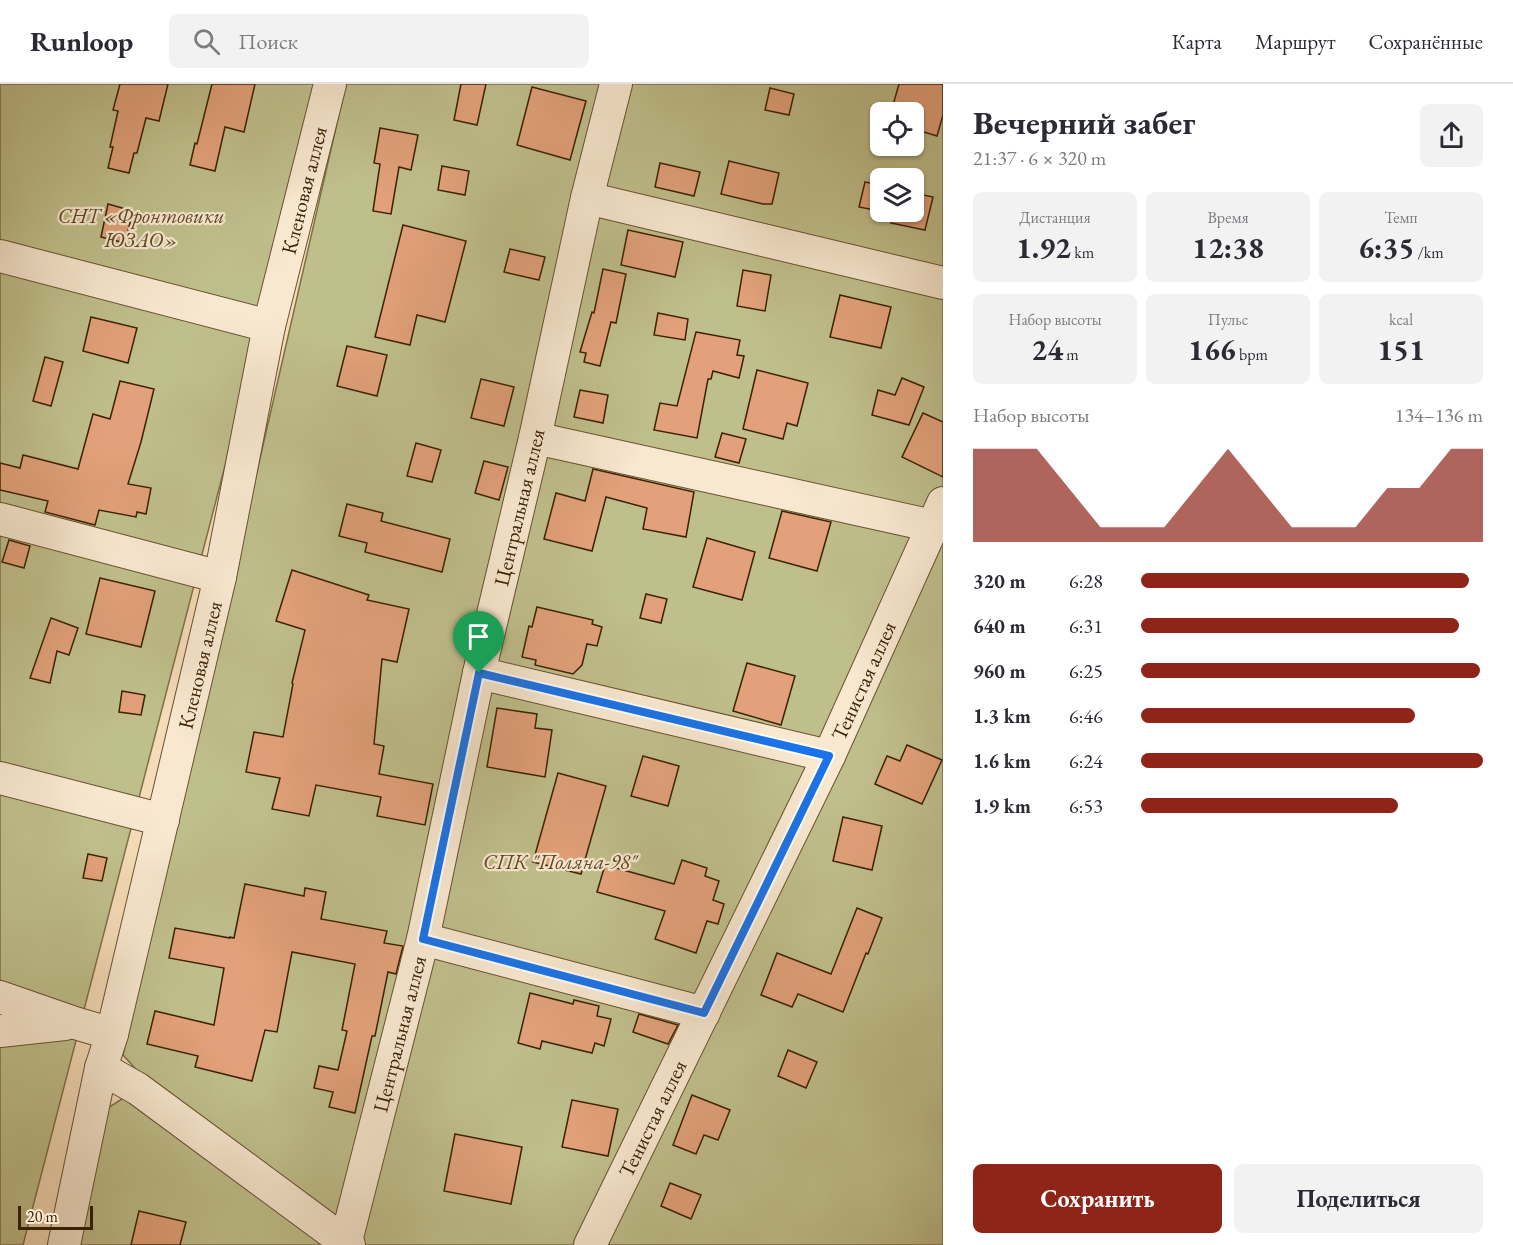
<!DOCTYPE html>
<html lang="ru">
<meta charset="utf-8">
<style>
body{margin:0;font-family:"EB Garamond",serif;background:#f2f2f3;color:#2b2b33;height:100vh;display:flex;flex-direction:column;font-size:22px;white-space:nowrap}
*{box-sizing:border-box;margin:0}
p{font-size:20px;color:#7c7c81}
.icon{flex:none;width:33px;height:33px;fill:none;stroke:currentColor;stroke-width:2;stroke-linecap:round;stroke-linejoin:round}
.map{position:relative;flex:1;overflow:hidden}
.sheet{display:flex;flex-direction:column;background:#fff;width:570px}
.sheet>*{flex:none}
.buttons{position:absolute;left:870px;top:18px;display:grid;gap:12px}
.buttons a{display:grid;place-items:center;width:54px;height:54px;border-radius:9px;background:#fff;box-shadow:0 2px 4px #0004;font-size:30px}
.scale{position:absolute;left:18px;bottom:15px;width:75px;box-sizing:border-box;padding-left:6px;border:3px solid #3c2102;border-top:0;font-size:16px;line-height:21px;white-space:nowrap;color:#3c2102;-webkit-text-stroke:4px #f8e8d0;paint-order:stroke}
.pin{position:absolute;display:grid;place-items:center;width:51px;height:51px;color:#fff;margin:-62px -26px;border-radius:50% 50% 50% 0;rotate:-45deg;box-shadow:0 0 6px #0007}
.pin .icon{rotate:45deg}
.round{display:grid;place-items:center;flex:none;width:63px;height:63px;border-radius:9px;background:#f2f2f3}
.head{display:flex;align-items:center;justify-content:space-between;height:102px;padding:0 30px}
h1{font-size:33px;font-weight:700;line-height:45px}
.metrics{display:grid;grid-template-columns:repeat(3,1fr);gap:9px;height:102px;padding:6px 30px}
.metrics div{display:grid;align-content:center;border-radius:9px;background:#f2f2f3;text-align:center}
.metrics b{font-size:30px;font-weight:700}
.metrics small{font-size:16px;font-weight:400}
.metrics p{font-size:16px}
.chart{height:168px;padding:12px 30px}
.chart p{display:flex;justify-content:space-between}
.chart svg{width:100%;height:108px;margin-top:6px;fill:#8f2418;opacity:.7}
.action{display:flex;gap:12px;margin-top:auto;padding:12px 30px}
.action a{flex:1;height:69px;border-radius:9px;background:#8f2418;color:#fff;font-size:24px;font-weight:700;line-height:69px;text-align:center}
.action a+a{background:#f2f2f3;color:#2b2b33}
ul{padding:0 30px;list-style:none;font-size:20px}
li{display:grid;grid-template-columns:96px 72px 1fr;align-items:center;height:45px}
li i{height:15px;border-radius:8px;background:#8f2418}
header{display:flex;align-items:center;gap:36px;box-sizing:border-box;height:84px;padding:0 30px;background:#fff;border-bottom:2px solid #e1e1e2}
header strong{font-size:28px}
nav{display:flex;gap:33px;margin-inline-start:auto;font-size:21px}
.search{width:420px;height:54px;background:#f2f2f3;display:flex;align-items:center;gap:15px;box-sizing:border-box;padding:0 21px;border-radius:9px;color:#7c7c81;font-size:22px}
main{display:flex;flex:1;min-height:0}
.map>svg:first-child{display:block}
.green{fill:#bfbf8c;stroke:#7e7047;stroke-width:1.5;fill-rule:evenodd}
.building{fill:#e2a17a;stroke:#3c2102;stroke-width:1.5}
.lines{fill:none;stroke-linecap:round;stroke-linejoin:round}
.minor-casing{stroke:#6a502f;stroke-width:34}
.minor{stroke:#f8e8d0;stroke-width:32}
.route-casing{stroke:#fff;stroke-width:12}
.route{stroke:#1a73e8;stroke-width:8}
.labels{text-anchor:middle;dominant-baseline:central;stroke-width:4.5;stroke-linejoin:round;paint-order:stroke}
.street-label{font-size:21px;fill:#3c2102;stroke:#f8e8d0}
.park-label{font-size:21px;font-style:italic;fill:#5d4824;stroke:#f8e8d0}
</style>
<header>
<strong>Runloop</strong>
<div class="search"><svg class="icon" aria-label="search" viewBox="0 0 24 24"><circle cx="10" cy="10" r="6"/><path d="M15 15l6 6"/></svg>Поиск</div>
<nav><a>Карта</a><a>Маршрут</a><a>Сохранённые</a></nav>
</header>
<main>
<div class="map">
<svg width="943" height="1161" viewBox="0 0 943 1161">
<rect width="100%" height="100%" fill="#f5dbb7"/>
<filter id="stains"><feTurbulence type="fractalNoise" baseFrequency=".00333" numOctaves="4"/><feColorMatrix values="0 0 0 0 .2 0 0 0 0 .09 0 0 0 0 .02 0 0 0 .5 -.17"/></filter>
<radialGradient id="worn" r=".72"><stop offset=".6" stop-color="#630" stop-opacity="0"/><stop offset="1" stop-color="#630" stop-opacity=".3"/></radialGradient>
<g class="green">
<polygon points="0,0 324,0 23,1161 0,1161"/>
<path d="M346 0H943V1161H72L106 1025 138 1005 142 992 123 971ZM880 28H914V62H880ZM880 94H914V128H880Z"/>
</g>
<g class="building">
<polygon points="120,0 168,0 159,37 146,34 137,69 134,69 129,89 108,84 113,63 110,63 118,27 113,26"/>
<polygon points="212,0 255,0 244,48 225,43 215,87 190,81 195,59 197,60"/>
<polygon points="461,0 486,0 477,41 454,36"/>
<polygon points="899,0 943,0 943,31 937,52 914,45 914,28 891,28"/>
<polygon points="532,3 586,17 570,76 517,61"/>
<polygon points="770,4 794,10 789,31 765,26"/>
<polygon points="380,44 418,51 411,86 399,83 391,130 373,127 380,80 374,79"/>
<polygon points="729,77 779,89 772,120 763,120 721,110"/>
<polygon points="660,79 700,88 694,112 655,103"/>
<polygon points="442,82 469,87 465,111 438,106"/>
<polygon points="865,98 880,101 880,127 859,123"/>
<polygon points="914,109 933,113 925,146 891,139 893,130 881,128 914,128"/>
<polygon points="108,120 133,127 125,159 101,153"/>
<polygon points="403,141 466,157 445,238 417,231 410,261 375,253"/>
<polygon points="628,146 683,158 675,193 621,181"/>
<polygon points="510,165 545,173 539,196 504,188"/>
<polygon points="603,185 626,190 616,239 611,238 600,282 584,278 586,269 580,268 592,228 594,229"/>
<polygon points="743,186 771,191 765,227 737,222"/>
<polygon points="840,211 891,223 881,264 830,253"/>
<polygon points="658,229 688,235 685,256 654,251"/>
<polygon points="91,233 137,244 128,279 83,267"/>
<polygon points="696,248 740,256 737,271 744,272 739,294 713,287 711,295 708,295 697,354 654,346 660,319 677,322"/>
<polygon points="347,262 387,271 377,312 337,302"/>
<polygon points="45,273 63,278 51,322 33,317"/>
<polygon points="757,286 808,299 797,342 787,339 783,355 743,345"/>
<polygon points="902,294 924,303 909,341 872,331 878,306 895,311"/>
<polygon points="481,295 514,303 504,342 471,334"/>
<polygon points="120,297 154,305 141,358 128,400 151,404 146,430 137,428 136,433 99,426 95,441 45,428 48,417 0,406 0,379 20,384 23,371 78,385 93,330 110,335"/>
<polygon points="580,306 608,311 603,339 574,333"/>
<polygon points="923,329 943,338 943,393 902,373"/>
<polygon points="722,349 746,355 739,379 715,373"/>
<polygon points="416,359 441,366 432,398 407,392"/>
<polygon points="484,377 508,383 499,416 475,409"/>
<polygon points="593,385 694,408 686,453 643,445 647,424 606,413 592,467 544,455 556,409 585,417"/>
<polygon points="347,420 383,429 381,437 450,455 442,488 365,468 367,459 339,452"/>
<polygon points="782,427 831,438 817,487 769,474"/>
<polygon points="707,454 755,468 742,516 693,503"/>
<polygon points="9,456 30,462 24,484 2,478"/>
<polygon points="292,486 369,511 367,516 409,525 397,578 382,575 374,660 384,662 379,690 433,700 425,741 377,732 381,713 316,701 309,732 272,725 280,694 246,688 254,648 283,653 293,600 292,599 305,546 276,537"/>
<polygon points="100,494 155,507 141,563 86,550"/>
<polygon points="646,510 667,515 661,539 640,534"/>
<polygon points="537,523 593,536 592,540 602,543 597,562 587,560 582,581 573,590 535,581 536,576 522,573 529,542 532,543"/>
<polygon points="51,534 78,544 69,571 57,567 50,599 30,594"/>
<polygon points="747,579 795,592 781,641 733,627"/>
<polygon points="122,607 145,611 141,631 119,628"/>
<polygon points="497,624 537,630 535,644 552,646 545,693 487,683"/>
<polygon points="907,661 942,676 922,720 875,700 887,672 900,677"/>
<polygon points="643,672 679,682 668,722 631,712"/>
<polygon points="558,689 606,702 581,790 533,778"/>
<polygon points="843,733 882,742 872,786 833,777"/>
<polygon points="88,770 107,774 102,797 83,794"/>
<polygon points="682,776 707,784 705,792 719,797 713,816 724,820 718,840 707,837 696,869 655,855 665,827 597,808 605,781 674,800"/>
<polygon points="245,800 304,812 305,804 326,808 321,835 387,847 384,859 403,862 396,890 388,888 375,952 372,952 355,1029 329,1023 333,1008 314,1004 319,982 338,986 347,947 342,946 355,880 292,868 277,948 265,946 252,997 195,983 198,972 147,960 155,927 214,941 224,884 169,874 175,844 230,854 230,853 234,854"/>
<polygon points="857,824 882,834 868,870 866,869 843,928 798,910 792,923 761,911 777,869 831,890"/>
<polygon points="530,909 573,920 574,916 599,922 597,932 611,935 604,962 595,959 592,969 542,957 540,965 518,959"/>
<polygon points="639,930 678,941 668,960 633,948"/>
<polygon points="788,966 817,978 806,1004 778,992"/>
<polygon points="692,1011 730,1026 718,1056 704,1051 696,1070 673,1061"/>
<polygon points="572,1016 618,1025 608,1072 562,1063"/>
<polygon points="455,1050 522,1063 511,1120 444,1107"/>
<polygon points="670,1099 701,1111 691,1135 661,1122"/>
<polygon points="139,1127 186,1138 180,1161 131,1161"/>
</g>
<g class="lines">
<defs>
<g id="minor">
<polyline points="587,114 943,199"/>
<polyline points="0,172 269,242"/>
<polyline points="535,354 933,442"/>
<polyline points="0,435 220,493"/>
<polyline points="479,589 829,672"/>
<polyline points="0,694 163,736"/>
<polyline points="423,855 704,929"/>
<polyline points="0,913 75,939 112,950"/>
<polyline points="0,947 65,940"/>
<polyline points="101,984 138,1005 349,1161"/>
<path id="s1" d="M64 1161 101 984 112 950 220 493 269 242 330 0"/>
<path id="s2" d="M345 1161 423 855 479 589 535 354 587 114 616 0"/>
<path id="s3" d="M590 1161 829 672 943 419"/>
</g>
</defs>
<use href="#minor" class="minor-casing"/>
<use href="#minor" class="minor"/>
</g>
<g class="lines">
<defs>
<polygon id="route" points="479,589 829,672 704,929 423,855"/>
</defs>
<use href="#route" class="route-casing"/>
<use href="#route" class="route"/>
</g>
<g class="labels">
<g class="street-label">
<text stroke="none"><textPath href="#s1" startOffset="1082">Кленовая аллея</textPath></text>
<text stroke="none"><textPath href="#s2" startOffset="758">Центральная аллея</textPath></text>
<text stroke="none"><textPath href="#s1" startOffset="596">Кленовая аллея</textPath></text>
<text stroke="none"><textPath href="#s3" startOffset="627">Тенистая аллея</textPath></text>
<text stroke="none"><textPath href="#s2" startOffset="218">Центральная аллея</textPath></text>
<text stroke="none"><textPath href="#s3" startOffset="141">Тенистая аллея</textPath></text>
</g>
<g class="park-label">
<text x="141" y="131">СНТ «Фронтовики<tspan x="141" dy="24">ЮЗАО»</tspan></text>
<text x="560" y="777">СПК "Поляна-98"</text>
</g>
</g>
<rect width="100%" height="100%" filter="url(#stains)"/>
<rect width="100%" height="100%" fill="url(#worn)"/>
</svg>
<div class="buttons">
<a><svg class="icon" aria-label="locate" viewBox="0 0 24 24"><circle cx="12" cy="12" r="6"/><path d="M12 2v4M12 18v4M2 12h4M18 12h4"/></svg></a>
<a><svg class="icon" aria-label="layers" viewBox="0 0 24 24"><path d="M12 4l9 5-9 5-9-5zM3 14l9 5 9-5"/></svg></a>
</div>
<div class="scale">20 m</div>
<div class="pin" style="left:479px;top:589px;background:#1e9e55"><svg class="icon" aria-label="arrive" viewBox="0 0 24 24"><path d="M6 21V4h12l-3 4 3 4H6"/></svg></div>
</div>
<section class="sheet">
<div class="head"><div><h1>Вечерний забег</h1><p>21:37 · 6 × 320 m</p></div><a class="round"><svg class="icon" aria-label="share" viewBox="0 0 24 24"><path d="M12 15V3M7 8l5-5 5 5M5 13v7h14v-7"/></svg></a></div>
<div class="metrics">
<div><p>Дистанция</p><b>1.92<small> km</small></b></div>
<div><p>Время</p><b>12:38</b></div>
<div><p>Темп</p><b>6:35<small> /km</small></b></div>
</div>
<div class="metrics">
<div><p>Набор высоты</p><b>24<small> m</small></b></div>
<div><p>Пульс</p><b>166<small> bpm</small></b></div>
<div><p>kcal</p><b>151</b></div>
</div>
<div class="chart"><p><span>Набор высоты</span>134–136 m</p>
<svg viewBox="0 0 160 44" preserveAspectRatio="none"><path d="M0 44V6L10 6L20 6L30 22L40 38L50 38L60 38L70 22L80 6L90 22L100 38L110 38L120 38L130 22L140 22L150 6L160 6V44z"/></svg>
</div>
<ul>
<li><b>320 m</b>6:28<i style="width:96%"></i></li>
<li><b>640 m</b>6:31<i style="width:93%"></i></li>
<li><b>960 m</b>6:25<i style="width:99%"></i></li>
<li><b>1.3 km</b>6:46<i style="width:80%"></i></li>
<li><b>1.6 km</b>6:24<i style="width:100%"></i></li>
<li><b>1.9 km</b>6:53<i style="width:75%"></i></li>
</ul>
<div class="action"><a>Сохранить</a><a>Поделиться</a></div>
</section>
</main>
